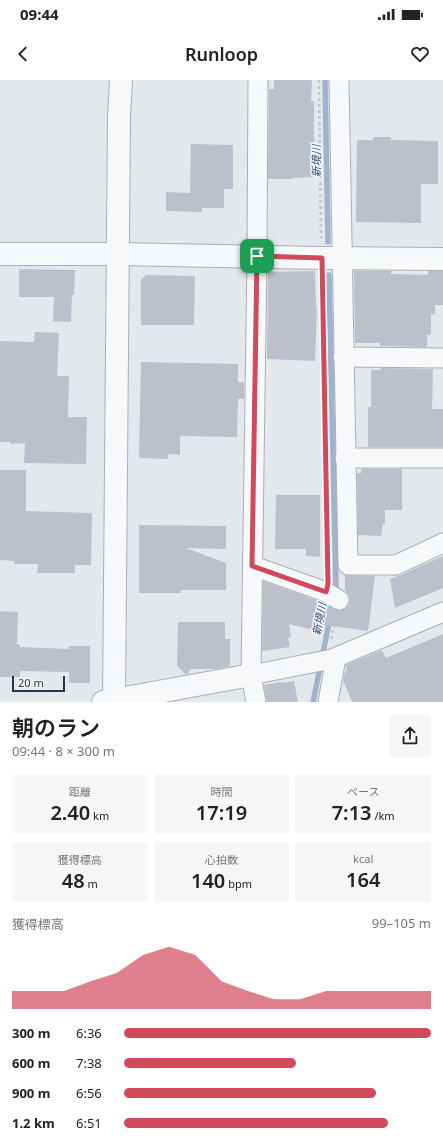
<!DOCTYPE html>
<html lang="ja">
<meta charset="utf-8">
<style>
body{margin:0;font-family:"Noto Sans","Noto Sans JP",sans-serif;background:#f6f6f6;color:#222;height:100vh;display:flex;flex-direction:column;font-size:15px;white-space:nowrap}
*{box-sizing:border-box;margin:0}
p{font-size:13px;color:#767676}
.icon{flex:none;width:22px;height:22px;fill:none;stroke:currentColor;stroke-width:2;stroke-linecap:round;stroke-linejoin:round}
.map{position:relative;height:622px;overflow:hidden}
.side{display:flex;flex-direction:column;background:#fff;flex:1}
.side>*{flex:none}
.scale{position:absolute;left:12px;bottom:10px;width:53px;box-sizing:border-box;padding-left:4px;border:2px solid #2b3445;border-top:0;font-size:11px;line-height:14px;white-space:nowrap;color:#2b3445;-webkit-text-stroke:3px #f4f6f9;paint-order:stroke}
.pin{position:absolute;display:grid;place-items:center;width:34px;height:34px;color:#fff;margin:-17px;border-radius:8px;box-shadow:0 2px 6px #0006}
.round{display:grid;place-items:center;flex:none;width:42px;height:42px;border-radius:4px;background:#f6f6f6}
.head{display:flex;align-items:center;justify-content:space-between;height:68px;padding:0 12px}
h1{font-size:22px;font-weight:600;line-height:30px}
.figures{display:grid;grid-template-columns:repeat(3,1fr);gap:6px;height:68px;padding:4px 12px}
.figures div{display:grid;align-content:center;border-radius:4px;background:#f6f6f6;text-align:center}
.figures b{font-size:20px;font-weight:600}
.figures small{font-size:11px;font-weight:400}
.figures p{font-size:11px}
.chart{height:112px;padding:8px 12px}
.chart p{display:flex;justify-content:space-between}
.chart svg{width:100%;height:72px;margin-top:4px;fill:#d1495b;opacity:.7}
ul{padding:0 12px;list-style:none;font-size:13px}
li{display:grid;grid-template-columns:64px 48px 1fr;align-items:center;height:30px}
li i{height:10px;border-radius:5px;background:#d1495b}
.status{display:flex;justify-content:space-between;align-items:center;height:28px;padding:0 20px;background:#fff;direction:ltr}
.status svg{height:11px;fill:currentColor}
header{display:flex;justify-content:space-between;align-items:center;height:52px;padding:0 12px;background:#fff;font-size:18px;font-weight:600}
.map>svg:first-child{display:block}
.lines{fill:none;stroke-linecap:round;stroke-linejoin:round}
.stream{stroke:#9fb4cc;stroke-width:5.5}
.building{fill:#bbc0ca}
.minor-casing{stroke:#a9aeb7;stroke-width:21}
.tertiary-casing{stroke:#a9aeb7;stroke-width:24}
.path{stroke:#c2c5cb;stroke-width:2.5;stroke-dasharray:3 3;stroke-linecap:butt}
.minor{stroke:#f7f8fa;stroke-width:19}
.tertiary{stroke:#f7f8fa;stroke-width:22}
.route-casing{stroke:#fff;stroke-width:8}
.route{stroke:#d1495b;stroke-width:5}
.labels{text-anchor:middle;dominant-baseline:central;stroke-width:3;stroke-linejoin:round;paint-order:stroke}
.water-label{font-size:11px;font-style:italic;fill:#34527a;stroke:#f4f6f9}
</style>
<div class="status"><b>09:44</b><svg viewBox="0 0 49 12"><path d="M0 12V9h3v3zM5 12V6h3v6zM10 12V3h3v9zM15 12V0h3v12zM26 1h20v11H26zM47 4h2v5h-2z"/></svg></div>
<header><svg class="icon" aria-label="back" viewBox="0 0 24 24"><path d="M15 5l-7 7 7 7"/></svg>Runloop<svg class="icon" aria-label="heart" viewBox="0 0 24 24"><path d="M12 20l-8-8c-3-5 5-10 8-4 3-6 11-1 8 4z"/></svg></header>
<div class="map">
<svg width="443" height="622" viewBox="0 0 443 622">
<rect width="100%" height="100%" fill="#e4e7ec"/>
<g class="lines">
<g class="stream">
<polyline points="325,0 328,162"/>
<polyline points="313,622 336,508 329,195"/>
</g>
</g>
<g class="building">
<polygon points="274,0 312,0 311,21 314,21 314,97 292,98 292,99 268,99 269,9 274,9"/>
<polygon points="373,57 391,57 391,60 438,61 438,104 421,104 421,143 356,142 357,60 373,60"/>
<polygon points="191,64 233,65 233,109 224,109 224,128 202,128 202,132 166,131 166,112 190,113"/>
<polygon points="19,189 75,190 74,215 72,215 71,242 53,241 54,217 19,217"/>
<polygon points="315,191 316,228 317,228 315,281 267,279 268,192"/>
<polygon points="354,191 391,191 391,194 428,195 428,191 443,191 443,225 435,225 435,235 431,234 431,255 427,255 427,267 380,266 380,263 355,263"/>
<polygon points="146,195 195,196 194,245 141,245 141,200"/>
<polygon points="35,252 59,253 57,296 69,296 68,337 87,337 86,384 24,383 25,363 10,364 10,362 0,362 0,261 34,262"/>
<polygon points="141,282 238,284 238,302 244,302 244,319 238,319 237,357 180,356 180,375 168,374 168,379 139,378"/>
<polygon points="381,288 433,289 432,329 443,329 443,367 368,367 368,327 371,327 371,290 381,290"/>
<polygon points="361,389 402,389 402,430 385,430 385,444 383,444 381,456 358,455 357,393 361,393"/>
<polygon points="0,390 26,390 26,431 92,433 91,485 75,485 75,493 37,493 38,484 14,484 14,481 0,480"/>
<polygon points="276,415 320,415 320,477 306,476 306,469 275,469"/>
<polygon points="139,445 226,446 226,469 186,468 226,483 226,510 181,510 181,513 139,513"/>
<polygon points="443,476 443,508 395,528 390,499 401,495"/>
<polygon points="345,495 375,496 368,551 318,544 316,551 289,544 291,557 288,558 290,567 262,571 263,501 321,522 333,529 339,531 345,529 349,525 350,521 349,515 345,510"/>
<polygon points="0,531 18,532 17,564 20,565 20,567 69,569 69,566 90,566 90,603 69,603 69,592 20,591 20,597 0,597"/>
<polygon points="178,542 225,542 225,559 230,559 230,586 215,589 190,589 188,594 185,594 177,586"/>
<polygon points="443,554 443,622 352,622 343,600 345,592 347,591 346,585 382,570 386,578"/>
<polygon points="294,601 298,622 267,622 264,605 281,602 281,603"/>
</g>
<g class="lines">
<defs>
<g id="minor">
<polyline points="339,0 348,485 396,485 443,463"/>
<polyline points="343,277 443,278"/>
<polyline points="345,378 443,378"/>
<polyline points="253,486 326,512 339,520"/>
<polyline points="251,595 332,579 443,532"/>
<polyline points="256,622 251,595 257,176 258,0"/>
<polyline points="328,622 336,578"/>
</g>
<g id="tertiary">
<polyline points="0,174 118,174 322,178 443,179"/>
<polyline points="103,622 251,595"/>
<polyline points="114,622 119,36 121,0"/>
</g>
</defs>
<use href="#minor" class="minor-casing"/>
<use href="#tertiary" class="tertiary-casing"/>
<g class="path">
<polyline points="319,0 321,158"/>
<polyline points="322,197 328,494"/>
<polyline points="331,559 336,537"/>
</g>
<use href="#minor" class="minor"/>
<use href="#tertiary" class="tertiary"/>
</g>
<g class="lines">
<defs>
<polygon id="route" points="257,176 322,178 328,504 326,512 252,486"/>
</defs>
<use href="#route" class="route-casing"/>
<use href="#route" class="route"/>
</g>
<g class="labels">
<g class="water-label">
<text transform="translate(316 81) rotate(-91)">新境川</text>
<text transform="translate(319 539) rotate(-79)">新境川</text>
</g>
</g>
</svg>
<div class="scale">20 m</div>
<div class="pin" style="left:257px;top:176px;background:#1e9e55"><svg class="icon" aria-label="arrive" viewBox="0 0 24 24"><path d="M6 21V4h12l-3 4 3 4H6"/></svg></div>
</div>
<section class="side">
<div class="head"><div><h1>朝のラン</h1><p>09:44 · 8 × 300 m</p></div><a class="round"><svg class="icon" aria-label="share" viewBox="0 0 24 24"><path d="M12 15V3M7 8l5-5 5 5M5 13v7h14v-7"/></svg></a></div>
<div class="figures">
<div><p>距離</p><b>2.40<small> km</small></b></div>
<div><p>時間</p><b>17:19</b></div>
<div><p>ペース</p><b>7:13<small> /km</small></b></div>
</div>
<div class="figures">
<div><p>獲得標高</p><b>48<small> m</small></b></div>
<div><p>心拍数</p><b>140<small> bpm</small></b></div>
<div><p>kcal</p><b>164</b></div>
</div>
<div class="chart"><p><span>獲得標高</span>99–105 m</p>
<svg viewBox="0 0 160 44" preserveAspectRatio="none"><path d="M0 44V33L10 33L20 33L30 27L40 22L50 11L60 6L70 11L80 27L90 33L100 38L110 38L120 33L130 33L140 33L150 33L160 33V44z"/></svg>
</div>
<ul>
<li><b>300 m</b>6:36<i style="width:100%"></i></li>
<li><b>600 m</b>7:38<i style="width:56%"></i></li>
<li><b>900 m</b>6:56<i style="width:82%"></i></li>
<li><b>1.2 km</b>6:51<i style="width:86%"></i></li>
</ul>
</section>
